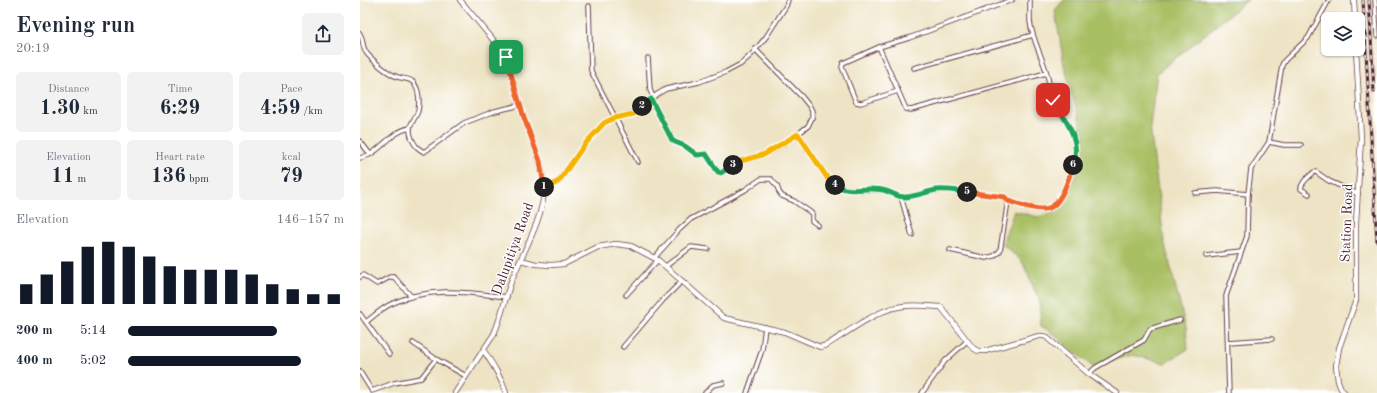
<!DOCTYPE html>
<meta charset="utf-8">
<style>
body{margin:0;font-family:"Old Standard TT",serif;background:#f2f2f3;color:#1f2937;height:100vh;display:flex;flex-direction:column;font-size:15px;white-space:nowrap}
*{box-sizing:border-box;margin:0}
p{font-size:13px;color:#747a83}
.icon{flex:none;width:22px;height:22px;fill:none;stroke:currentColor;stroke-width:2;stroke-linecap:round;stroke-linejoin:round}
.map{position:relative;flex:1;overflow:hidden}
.panel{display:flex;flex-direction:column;background:#fff;width:360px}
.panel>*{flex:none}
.controls{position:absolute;left:961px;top:12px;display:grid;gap:8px}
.controls a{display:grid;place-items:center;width:44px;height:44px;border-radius:6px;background:#fff;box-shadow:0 1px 3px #0004;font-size:20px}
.pin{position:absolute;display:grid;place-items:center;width:34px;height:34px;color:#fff;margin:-17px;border-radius:8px;box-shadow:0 2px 6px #0006}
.km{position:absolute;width:20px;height:20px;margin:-10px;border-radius:50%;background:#222;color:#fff;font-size:11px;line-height:20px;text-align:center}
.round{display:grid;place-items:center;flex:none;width:42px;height:42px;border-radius:6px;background:#f2f2f3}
.summary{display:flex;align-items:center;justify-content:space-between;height:68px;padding:0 16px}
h1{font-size:22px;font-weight:700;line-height:30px}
.figures{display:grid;grid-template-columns:repeat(3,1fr);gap:6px;height:68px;padding:4px 16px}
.figures div{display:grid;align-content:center;border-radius:6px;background:#f2f2f3;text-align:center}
.figures b{font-size:20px;font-weight:700}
.figures small{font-size:11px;font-weight:400}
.figures p{font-size:11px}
.chart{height:112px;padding:8px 16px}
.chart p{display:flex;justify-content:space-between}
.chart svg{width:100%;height:72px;margin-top:4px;stroke:#111827;stroke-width:6}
ul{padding:0 16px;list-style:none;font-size:13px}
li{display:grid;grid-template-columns:64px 48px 1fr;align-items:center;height:30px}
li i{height:10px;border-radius:5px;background:#111827}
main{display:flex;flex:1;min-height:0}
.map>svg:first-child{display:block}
.green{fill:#a9bf64;stroke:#7a6f48}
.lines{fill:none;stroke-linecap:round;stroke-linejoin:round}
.minor-casing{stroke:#633d42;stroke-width:5.5}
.tertiary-casing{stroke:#633d42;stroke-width:6}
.minor{stroke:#fff;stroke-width:3.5}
.tertiary{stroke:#fff;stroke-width:4.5}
.rail-casing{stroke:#4a1f2b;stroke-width:3}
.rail{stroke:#fff;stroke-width:1.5;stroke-dasharray:4.5;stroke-linecap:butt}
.split-1-casing{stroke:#fff;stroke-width:8}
.split-2-casing{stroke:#fff;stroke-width:8}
.split-3-casing{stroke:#fff;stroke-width:8}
.split-4-casing{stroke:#fff;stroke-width:8}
.split-5-casing{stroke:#fff;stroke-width:8}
.split-6-casing{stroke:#fff;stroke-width:8}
.split-7-casing{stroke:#fff;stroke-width:8}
.split-1{stroke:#f0652b;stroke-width:5}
.split-2{stroke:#f5b400;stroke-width:5}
.split-3{stroke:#22a559;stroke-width:5}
.split-4{stroke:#f5b400;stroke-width:5}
.split-5{stroke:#22a559;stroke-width:5}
.split-6{stroke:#f0652b;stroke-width:5}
.split-7{stroke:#22a559;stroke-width:5}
.labels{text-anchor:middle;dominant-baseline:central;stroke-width:3;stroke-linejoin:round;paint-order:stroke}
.street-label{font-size:14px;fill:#4a1f2b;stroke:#fff}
</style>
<main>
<section class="panel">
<div class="summary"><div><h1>Evening run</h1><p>20:19</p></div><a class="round"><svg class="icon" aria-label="share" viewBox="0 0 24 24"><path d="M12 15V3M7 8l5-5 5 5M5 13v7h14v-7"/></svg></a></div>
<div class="figures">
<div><p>Distance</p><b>1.30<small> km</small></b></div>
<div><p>Time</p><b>6:29</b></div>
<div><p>Pace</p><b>4:59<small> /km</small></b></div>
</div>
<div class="figures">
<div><p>Elevation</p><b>11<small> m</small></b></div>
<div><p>Heart rate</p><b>136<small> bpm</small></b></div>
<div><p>kcal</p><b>79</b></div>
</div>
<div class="chart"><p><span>Elevation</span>146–157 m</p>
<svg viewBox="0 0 160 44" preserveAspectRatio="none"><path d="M5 44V32M15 44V26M25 44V18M35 44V9M45 44V6M55 44V9M65 44V15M75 44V21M85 44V23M95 44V23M105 44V23M115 44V26M125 44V32M135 44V35M145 44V38M155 44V38"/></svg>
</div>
<ul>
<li><b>200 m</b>5:14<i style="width:69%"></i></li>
<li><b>400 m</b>5:02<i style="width:80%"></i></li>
</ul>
</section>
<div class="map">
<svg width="1017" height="393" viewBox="0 0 1017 393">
<rect width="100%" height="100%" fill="#fff"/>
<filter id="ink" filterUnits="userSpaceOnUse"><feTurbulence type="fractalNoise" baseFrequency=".025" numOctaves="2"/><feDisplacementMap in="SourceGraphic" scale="8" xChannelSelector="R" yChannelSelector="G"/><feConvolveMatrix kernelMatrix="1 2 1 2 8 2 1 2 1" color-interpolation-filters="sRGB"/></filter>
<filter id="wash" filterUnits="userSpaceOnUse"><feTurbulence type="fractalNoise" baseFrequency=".012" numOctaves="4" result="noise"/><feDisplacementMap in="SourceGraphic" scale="16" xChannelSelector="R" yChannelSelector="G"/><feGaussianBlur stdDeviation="0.9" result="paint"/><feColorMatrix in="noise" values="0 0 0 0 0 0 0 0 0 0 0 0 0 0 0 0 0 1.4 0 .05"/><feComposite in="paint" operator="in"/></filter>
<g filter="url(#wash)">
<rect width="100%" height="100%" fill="#eee4c5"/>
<polygon class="green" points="704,0 888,0 797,73 790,126 804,241 826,328 828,349 805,363 773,355 740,363 733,367 688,330 681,326 679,300 662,261 642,244 654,211 678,217 693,212 701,202 714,178 720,149 721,125 704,65 695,10"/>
</g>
<g filter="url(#ink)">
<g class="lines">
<defs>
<g id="minor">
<polyline points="1015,0 1017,36"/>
<polyline points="229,6 231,71 278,162"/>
<path d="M0 34C5 42 0 47 9 56 15 62 25 71 33 75 45 82 53 74 58 92 59 97 59 106 58 111 54 123 46 124 52 139 55 146 57 148 64 152L104 123 135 111 161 105"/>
<polyline points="519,47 546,109 551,110 686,73"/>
<polyline points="288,58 290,90 293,97"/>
<polyline points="554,68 673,35"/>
<polyline points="538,91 501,103 496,102 482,67 483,63 519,47 549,38 652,0"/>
<polyline points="291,99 312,140 315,142 325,146 337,155 346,154 358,172 361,173 381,161 405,154 415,149 438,134 448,126 452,118 452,111 450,107 442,97 395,49"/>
<path d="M438 134 470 182C484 192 501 189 518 190 521 190 525 190 527 191 534 194 538 199 547 197 560 195 573 189 586 190 606 191 626 195 645 197L648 201 640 251 634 256 626 258 590 250"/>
<polyline points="0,141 10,154"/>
<polyline points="909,142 924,145 941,145"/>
<path d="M0 158C3 157 6 156 9 155 24 147 32 131 50 128"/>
<polyline points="184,190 199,181 225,144 244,123 254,118 274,113 296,95 306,89 339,82 366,72 381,64 392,54 406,37 426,6 428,0"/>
<polyline points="835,193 857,191 888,194"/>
<path d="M949 194 941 189C941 182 949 177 954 172H956L969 181 998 194"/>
<polyline points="541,197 552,235"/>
<path d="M648 201C658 204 676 211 686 209 704 206 719 155 715 140 712 125 698 114 693 100 690 92 689 82 687 74 682 56 672 39 670 21 670 14 670 7 670 0"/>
<polyline points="846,256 881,252"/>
<polyline points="295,257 319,230 331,219 385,190 401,179 411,179 417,186 419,192 422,196 434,201 450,212 452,214 452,221 458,225"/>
<polyline points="306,266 331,247 348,249"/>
<polyline points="0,277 3,275 17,284 30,277 34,277 51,296"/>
<polyline points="266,295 298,260"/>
<polyline points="0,314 29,354"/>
<path d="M6 322C14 316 22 308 31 304 68 286 107 292 147 297"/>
<polyline points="868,342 912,339"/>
<polyline points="53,343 76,359"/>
<polyline points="263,347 303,300 322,281"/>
<polyline points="0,372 12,391 34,383 61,378 76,359 106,376"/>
<polyline points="729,374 735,368 784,340 790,329 820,320"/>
<polyline points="345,393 353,385 363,383"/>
<polyline points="387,393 402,350 405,327"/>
<polyline points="562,393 585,361 607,341"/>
<polyline points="869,393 866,296 887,236 888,194 891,169 909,142 922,65 925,60 948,38 969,0"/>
</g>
<g id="tertiary">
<polyline points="994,0 995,19"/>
<path d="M161 260 176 264 191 265 204 264 238 247 256 244 271 246 298 260 364 318 425 332 460 347 467 345C486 333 517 310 538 307 553 304 566 306 581 307L613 348 618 351H625L679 336H685L729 374 757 393"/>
<path d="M124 351C133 365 141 377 146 393"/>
<path d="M95 393 134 334C141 317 145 299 151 282 161 256 185 215 184 188 183 163 172 141 164 118 158 98 152 77 146 57L140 48 100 0"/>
<polyline points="985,393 981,389 978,381 976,366 979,348 996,300 996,223 1001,138 996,49"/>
</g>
</defs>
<use href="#minor" class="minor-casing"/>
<use href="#tertiary" class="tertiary-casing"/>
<use href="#minor" class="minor"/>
<use href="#tertiary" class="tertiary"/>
<defs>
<g id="rail">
<polyline points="1003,0 1017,242"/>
<polyline points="1009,0 1014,92"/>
</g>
</defs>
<use href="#rail" class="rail-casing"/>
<use href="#rail" class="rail"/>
</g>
</g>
<g class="lines" filter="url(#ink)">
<defs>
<polyline id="split-1" points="146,57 164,118 180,161 184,187"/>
<polyline id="split-2" points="184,187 184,190 199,181 225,144 244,123 254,118 274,114 282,106"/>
<polyline id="split-3" points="282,106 291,99 312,140 315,142 325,146 337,155 346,154 358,172 361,173 373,165"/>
<polyline id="split-4" points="373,165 381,161 405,154 438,134 470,182 475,185"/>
<path id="split-5" d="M475 185C490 195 510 185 526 191 534 193 537 198 546 197 556 196 566 192 576 190 586 189 597 191 607 192"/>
<path id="split-6" d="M607 192 645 197 648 201C659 204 673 210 685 209 701 208 709 177 713 165"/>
<path id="split-7" d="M693 100C706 121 722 140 713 165"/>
</defs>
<use href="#split-1" class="split-1-casing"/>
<use href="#split-2" class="split-2-casing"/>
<use href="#split-3" class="split-3-casing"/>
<use href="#split-4" class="split-4-casing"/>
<use href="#split-5" class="split-5-casing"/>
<use href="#split-6" class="split-6-casing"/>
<use href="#split-7" class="split-7-casing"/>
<use href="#split-1" class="split-1"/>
<use href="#split-2" class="split-2"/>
<use href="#split-3" class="split-3"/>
<use href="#split-4" class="split-4"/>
<use href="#split-5" class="split-5"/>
<use href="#split-6" class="split-6"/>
<use href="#split-7" class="split-7"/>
</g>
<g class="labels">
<g class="street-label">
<text transform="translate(987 223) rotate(-88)">Station Road</text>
<text transform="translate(153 249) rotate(-70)">Dalupitiya Road</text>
</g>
</g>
</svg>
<div class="controls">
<a><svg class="icon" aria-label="layers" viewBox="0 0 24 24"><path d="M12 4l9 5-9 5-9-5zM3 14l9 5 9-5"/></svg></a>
</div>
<div class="pin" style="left:146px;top:57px;background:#1e9e55"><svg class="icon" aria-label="arrive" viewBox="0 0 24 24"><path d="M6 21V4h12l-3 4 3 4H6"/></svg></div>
<div class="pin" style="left:693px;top:100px;background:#d93025"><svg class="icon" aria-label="check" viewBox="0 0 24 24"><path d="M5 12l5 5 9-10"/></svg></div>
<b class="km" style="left:184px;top:187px">1</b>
<b class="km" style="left:282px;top:106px">2</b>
<b class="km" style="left:373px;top:165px">3</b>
<b class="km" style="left:475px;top:185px">4</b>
<b class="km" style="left:607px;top:192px">5</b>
<b class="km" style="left:713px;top:165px">6</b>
</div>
</main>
